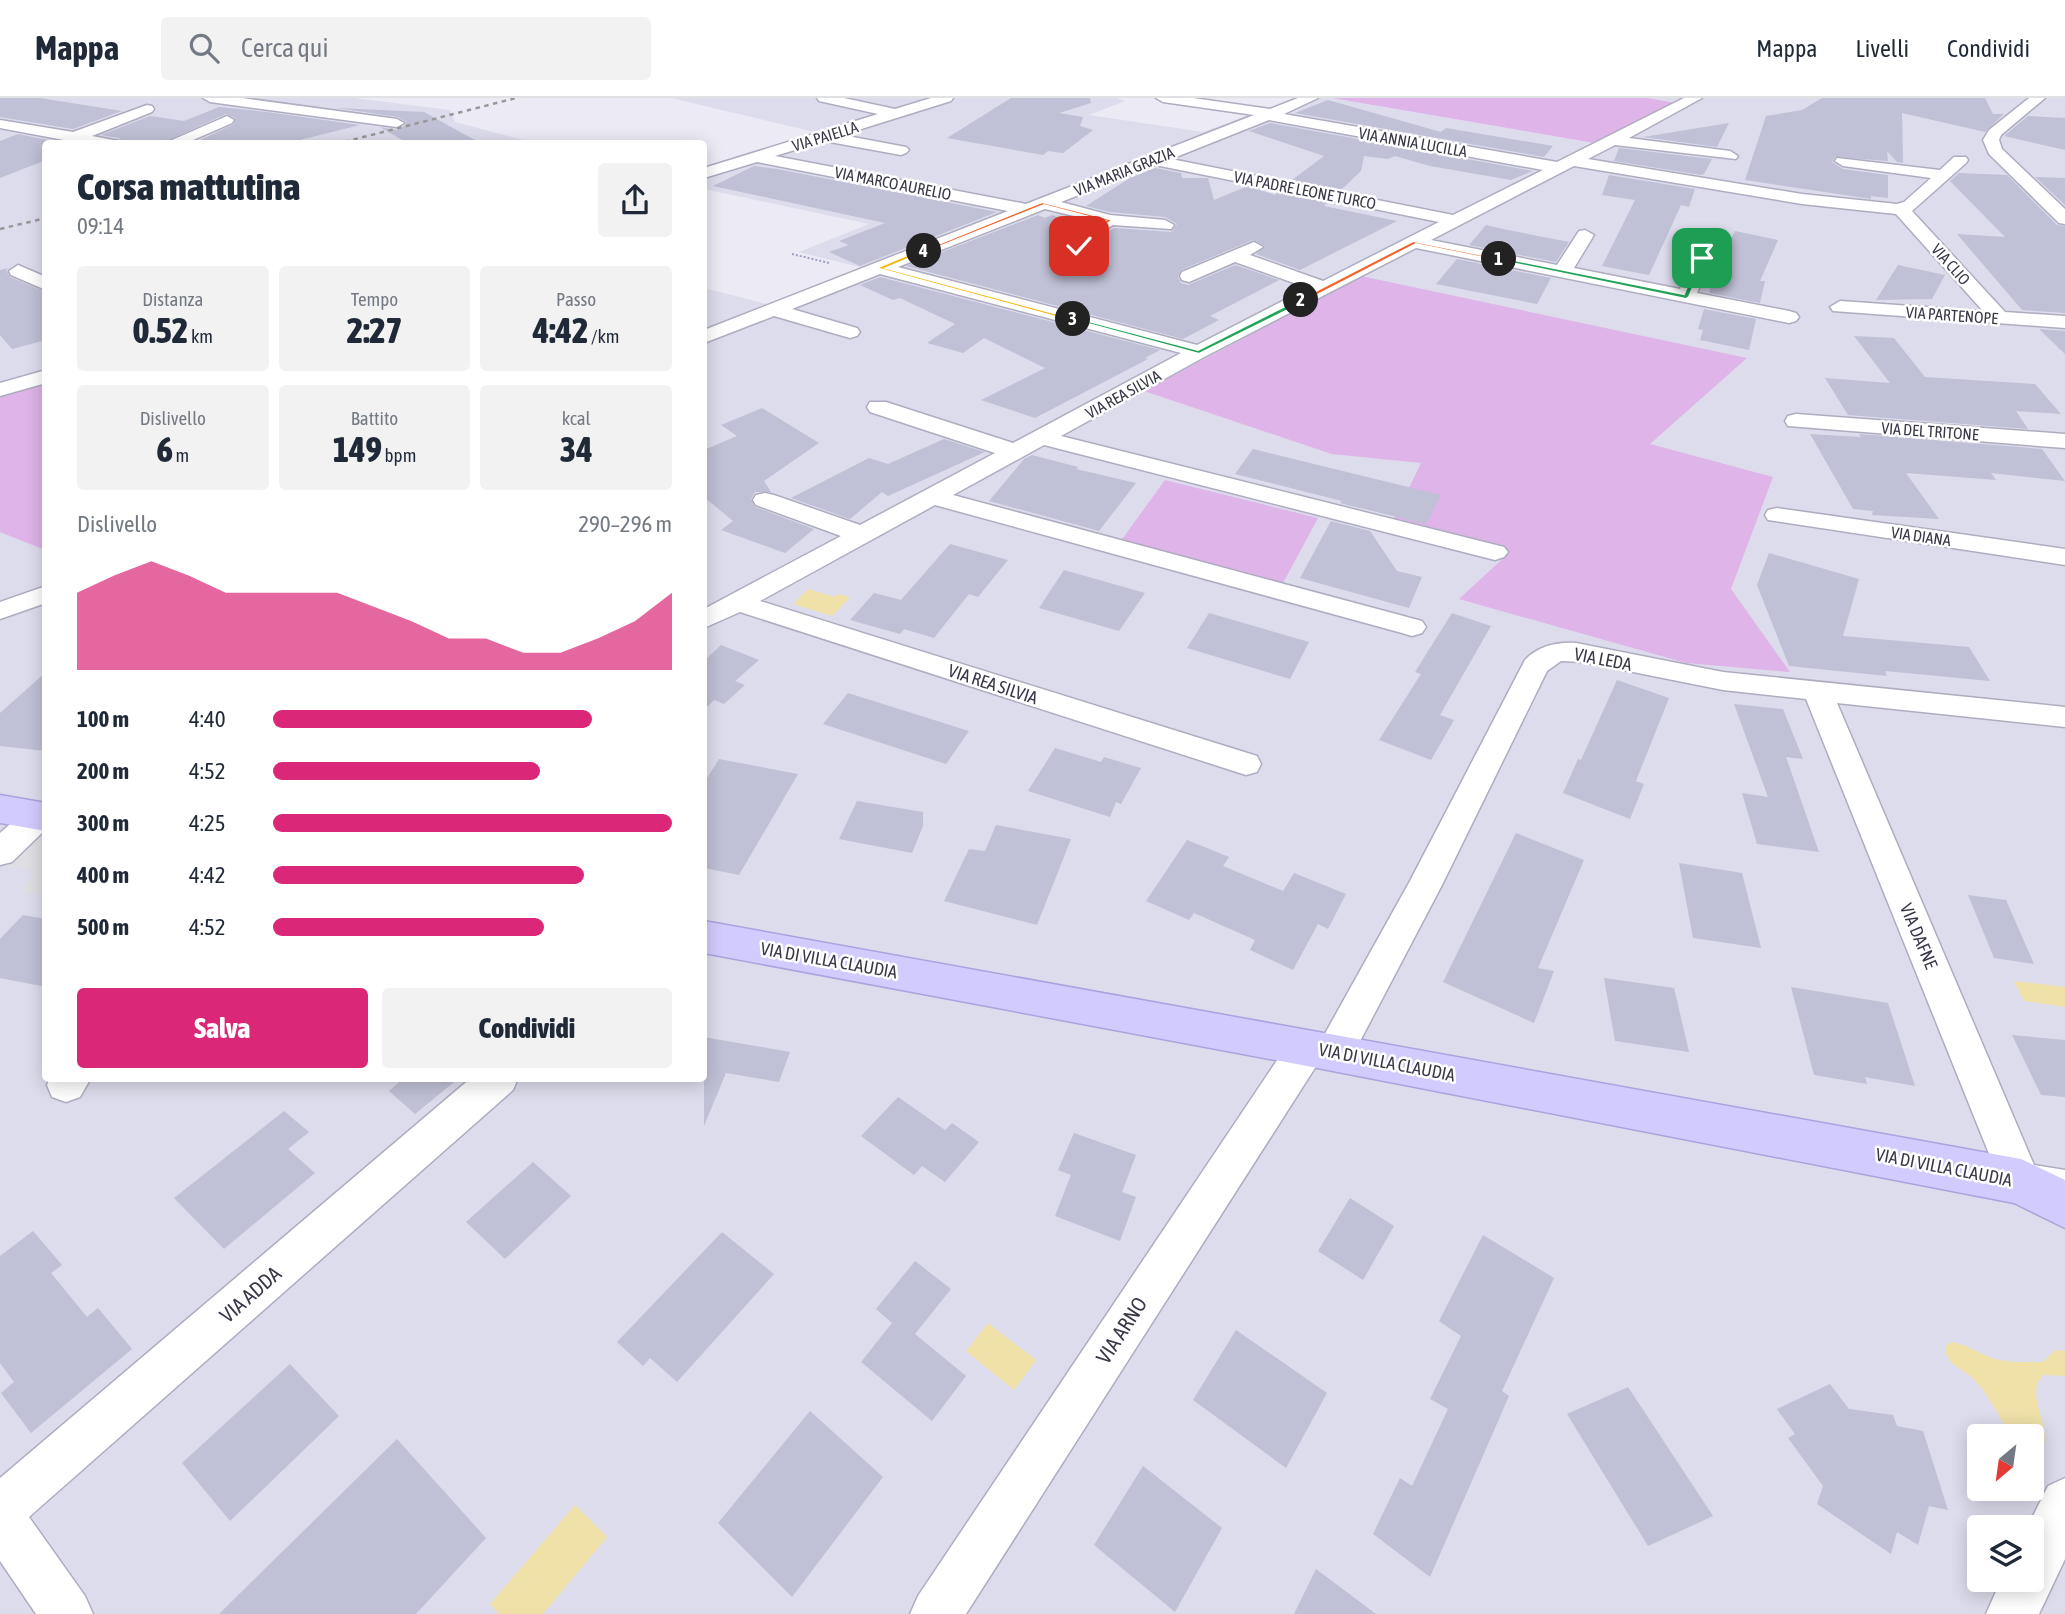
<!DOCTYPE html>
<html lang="it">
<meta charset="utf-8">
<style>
body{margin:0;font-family:"Asap Condensed",sans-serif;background:#f2f2f3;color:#1f2937;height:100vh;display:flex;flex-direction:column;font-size:26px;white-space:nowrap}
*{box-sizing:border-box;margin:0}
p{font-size:23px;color:#747a83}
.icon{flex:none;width:38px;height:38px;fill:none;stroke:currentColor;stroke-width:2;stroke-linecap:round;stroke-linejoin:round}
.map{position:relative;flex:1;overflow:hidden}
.details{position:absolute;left:42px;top:42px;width:665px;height:942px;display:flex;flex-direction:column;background:#fff;border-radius:7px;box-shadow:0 4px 18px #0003}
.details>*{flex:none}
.needle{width:46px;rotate:209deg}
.fabs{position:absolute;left:1967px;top:1326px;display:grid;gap:14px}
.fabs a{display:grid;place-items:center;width:77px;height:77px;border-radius:7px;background:#fff;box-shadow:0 4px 18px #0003;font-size:35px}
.pin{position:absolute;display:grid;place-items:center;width:60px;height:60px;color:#fff;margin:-30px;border-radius:14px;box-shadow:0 4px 10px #0006}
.km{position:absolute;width:35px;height:35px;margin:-18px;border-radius:50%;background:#222;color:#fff;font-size:19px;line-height:35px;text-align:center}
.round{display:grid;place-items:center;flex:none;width:74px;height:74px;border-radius:7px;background:#f2f2f3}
.summary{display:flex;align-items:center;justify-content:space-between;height:119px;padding:0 35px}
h1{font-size:38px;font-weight:800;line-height:52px}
.figures{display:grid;grid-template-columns:repeat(3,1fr);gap:10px;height:119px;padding:7px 35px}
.figures div{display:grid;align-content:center;border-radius:7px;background:#f2f2f3;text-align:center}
.figures b{font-size:35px;font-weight:800}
.figures small{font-size:19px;font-weight:400}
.figures p{font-size:19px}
.chart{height:196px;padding:14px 35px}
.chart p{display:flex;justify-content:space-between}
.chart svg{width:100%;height:126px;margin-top:7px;fill:#db2777;opacity:.7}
.button{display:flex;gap:14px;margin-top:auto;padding:14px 35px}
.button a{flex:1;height:80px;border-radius:7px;background:#db2777;color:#fff;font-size:28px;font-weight:800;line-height:80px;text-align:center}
.button a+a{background:#f2f2f3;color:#1f2937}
ul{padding:0 35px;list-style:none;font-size:23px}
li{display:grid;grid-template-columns:112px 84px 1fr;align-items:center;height:52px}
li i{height:18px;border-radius:9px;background:#db2777}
header{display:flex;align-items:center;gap:42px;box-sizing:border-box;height:98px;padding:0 35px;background:#fff;border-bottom:2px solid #e0e1e3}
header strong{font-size:33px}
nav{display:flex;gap:38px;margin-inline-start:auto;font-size:24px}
.search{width:490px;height:63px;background:#f2f2f3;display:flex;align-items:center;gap:18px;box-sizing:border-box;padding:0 24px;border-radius:7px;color:#747a83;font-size:26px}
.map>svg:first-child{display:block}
.residential{fill:#dddcec;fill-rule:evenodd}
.green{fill:#dfb4e8}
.parking{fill:#dedee3}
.water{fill:#efe0a8}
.building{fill:#c0c0d6}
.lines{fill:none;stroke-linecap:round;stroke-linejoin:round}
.street-casing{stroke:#aeadc0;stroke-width:3}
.secondary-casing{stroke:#aba3df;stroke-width:3}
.path{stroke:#9f9ec2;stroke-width:2;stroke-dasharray:2 2;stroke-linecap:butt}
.street{fill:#fff;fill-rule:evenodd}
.secondary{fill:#d2cbfd;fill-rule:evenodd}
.rail{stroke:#989898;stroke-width:2.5;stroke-dasharray:4.5 4.5;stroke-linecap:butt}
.split-1{fill:#22a559;stroke:#fff;stroke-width:2}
.split-2{fill:#f0652b;stroke:#fff;stroke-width:2}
.split-3{fill:#22a559;stroke:#fff;stroke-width:2}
.split-4{fill:#f5b400;stroke:#fff;stroke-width:2}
.split-5{fill:#f0652b;stroke:#fff;stroke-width:2}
.split-6{fill:#f5b400;stroke:#fff;stroke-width:2}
.labels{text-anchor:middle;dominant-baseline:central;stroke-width:5;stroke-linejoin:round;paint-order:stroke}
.far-street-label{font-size:16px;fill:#383849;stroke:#fff}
.street-label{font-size:18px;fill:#383849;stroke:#fff}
.near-street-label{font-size:21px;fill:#383849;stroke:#fff}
</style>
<header>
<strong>Mappa</strong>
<div class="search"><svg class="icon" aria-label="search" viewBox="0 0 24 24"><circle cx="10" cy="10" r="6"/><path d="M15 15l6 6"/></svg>Cerca qui</div>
<nav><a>Mappa</a><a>Livelli</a><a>Condividi</a></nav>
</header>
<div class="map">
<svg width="2065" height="1516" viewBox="0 0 2065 1516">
<rect width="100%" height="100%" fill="#ebeaf5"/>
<path class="residential" d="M0 0H354L450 12 455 24 535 45 46 46V980H704V190L767 206 864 170 799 154 869 126 704 91V72L823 36 671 0H1116L1125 3 1089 17 1203 34 1294 0H1332L1594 45 1675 4 1648 0H2065V1516H0ZM1979 1339H2032V1391H1979ZM1979 1430H2032V1482H1979Z"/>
<g class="green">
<polygon points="1332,0 1648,0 1677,5 1594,45"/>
<polygon points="1361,178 1747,260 1650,346 1773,379 1731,491 1790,574 1686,565 1459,501 1510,454 1393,423 1421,365 1332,356 1144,293"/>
<polygon points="36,286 45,289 45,452 0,434 0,297"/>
<polygon points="1165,382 1318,420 1282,487 1120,444"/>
</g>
<polygon class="parking" points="29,737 45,740 45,798 21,794 35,773 0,766"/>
<g class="water">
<polygon points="808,491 835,499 838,496 850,499 832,518 793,506"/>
<polygon points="2014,883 2065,889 2065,909 2024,903"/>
<polygon points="988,1225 1036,1262 1014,1292 966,1253"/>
<path d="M1951 1244C1966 1246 1978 1255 1992 1260 2008 1265 2026 1264 2043 1264L2055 1252 2065 1253V1278L2043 1277C2025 1297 2049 1323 2044 1346L2032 1352V1339H2011C2001 1322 1985 1289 1969 1277 1957 1268 1946 1265 1945 1249Z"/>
<polygon points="575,1407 607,1439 543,1516 499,1516 490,1506"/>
</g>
<g class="building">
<polygon points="0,0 40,0 122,13 73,31 0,19"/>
<polygon points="1011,0 1090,0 1091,5 1059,15 1083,19 1080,28 1093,32 1063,55 1048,53 1043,57 947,40"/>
<polygon points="1822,0 1985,0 1993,16 2004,16 1985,34 1902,15 1903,65 1897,64 1887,53 1888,63 1835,59 1832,64 1843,71 1888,77 1888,100 1871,98 1871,101 1865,100 1745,82 1766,18 1802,12"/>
<polygon points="1328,2 1441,34 1446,30 1553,48 1544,59 1295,15"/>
<polygon points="219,9 267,14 360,27 284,46 192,46 234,26 235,20 226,16 160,46 123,46 119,40 101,37 150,18 184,23"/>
<polygon points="337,10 424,14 482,46 409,46 380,29 397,32 405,27 406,24 398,19"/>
<polygon points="2028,18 2065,20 2065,52 2004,38"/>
<polygon points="1270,25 1533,73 1511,82 1430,68 1395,58 1388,61 1364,58 1361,73 1341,92 1292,82 1324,58 1249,33"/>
<polygon points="1729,25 1717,49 1643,39"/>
<polygon points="18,36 68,46 46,46 46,62 0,80 0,43"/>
<polygon points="1619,50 1712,61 1704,76 1701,77 1614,63"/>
<polygon points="754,68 777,71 997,114 860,168 829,154 849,147 839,143 885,125 713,88"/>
<polygon points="1155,70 1181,75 1182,80 1208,80 1214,102 1248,88 1275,97 1278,94 1327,104 1324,108 1397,123 1300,172 1256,156 1265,148 1253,142 1181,172 1178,179 1181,185 1188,187 1235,167 1279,182 1210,218 1219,222 1183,241 906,168 1038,117 1045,120 1052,117 1066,122 1069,119 1088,124 1063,141 1070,153 1087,159 1099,153 1090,144 1114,130 1171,134 1177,126 1165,119 1110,114 1086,108 1130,80"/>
<polygon points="1959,75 2007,77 2057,127 2065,128 2065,215 2022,212 1957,136 2005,139 1950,83"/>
<polygon points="1609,77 1695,91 1689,109 1681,107 1649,177 1602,168 1635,102 1602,97"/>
<polygon points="2035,79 2065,80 2065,107"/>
<polygon points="1486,127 1503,131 1569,144 1556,164 1469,147"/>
<polygon points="1735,133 1778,142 1760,183 1765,183 1760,205 1709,195 1717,167"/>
<polygon points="1457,161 1551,180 1537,206 1436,186"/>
<polygon points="1898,167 1945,177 1932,201 1876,202"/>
<polygon points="9,170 6,172 10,179 46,194 46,242 12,251 0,237 0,172"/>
<polygon points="880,179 1160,252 1145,260 1148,261 1035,320 981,302 1045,270 984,240 963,255 927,245 955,226 900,200 893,202 860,187"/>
<polygon points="1704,211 1756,221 1749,252 1700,242 1703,232 1698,231"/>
<polygon points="2039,231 2065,233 2065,256"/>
<polygon points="1854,238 1894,240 1925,279 2035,286 2061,316 2016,313 2028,331 1848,317 1825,280 1890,285"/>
<polygon points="762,310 819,345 764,383 771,394 755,394 751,401 755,409 814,431 785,455 721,432 733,423 704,399 704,352 737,338 721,327"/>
<polygon points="1810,336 1861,339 1859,336 2042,351 2065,383 1991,375 1996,382 1906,375 1939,421 1872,417 1873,413 1853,411"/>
<polygon points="944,341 985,354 888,398 882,394 850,421 791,400 869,360 888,366"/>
<polygon points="1253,351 1441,397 1426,426 1352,408 1340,405 1342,403 1235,376"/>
<polygon points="1032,357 1078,369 1076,371 1136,385 1099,433 989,403 1024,361"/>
<polygon points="1331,423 1370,433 1397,473 1422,479 1409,510 1300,480"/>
<polygon points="950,446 1008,462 978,499 969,496 934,540 904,531 900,536 850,522 874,495 901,502"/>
<polygon points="1769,455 1859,481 1843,538 1969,549 1990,583 1885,573 1887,578 1789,568 1757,487"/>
<polygon points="1064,472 1145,495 1119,533 1039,510"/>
<polygon points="1209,515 1309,544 1290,581 1187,550"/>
<polygon points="1452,515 1491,528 1440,617 1454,622 1431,662 1379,642 1421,576 1415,574"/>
<polygon points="721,547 759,562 735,583 745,587 724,606 714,602 704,612 704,563"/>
<polygon points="46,574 46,653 0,648 0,615"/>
<polygon points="1617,582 1669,600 1636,683 1644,686 1630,721 1563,695 1578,661 1581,662"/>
<polygon points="848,595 969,633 946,666 823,626"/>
<polygon points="1734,606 1783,611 1803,661 1786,659 1819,754 1757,746 1742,695 1768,699"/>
<polygon points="1055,650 1101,664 1104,659 1141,670 1121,706 1116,704 1110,719 1028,693"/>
<polygon points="719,661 798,676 739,777 704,770 704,685"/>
<polygon points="857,703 923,714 923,728 912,755 839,741"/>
<polygon points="996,727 1071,741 1037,827 944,803 969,751 985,753"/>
<polygon points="1516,735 1584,762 1538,870 1554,873 1534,925 1443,884"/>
<polygon points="1187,742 1229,759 1223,768 1283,793 1294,775 1346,796 1328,831 1318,826 1293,872 1250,852 1255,842 1194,815 1189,822 1146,803"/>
<polygon points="1679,765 1742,775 1761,850 1693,840"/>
<polygon points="1968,797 2006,802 2034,866 1994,860"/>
<polygon points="23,817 46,821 46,889 0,880 0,841"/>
<polygon points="1604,880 1674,890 1689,954 1615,943"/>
<polygon points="1791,889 1888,905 1915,988 1865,979 1867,986 1814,977"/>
<polygon points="2012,937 2065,942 2065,999 2041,997"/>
<polygon points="704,939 790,954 779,984 726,975 704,1028"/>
<polygon points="404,980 459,980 415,1016 389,993"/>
<polygon points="898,999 945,1032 952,1025 979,1044 945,1084 922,1068 914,1077 861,1038"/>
<polygon points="284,1013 309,1034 288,1051 315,1075 224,1151 174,1100"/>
<polygon points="1074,1035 1136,1057 1122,1094 1136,1099 1120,1143 1055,1118 1071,1077 1058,1072"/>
<polygon points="533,1064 571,1098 505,1161 466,1124"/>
<polygon points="1350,1100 1394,1128 1363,1182 1318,1153"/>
<polygon points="33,1133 62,1167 51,1175 87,1219 98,1210 132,1251 31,1335 1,1295 14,1284 0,1265 0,1158"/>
<polygon points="722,1134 774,1176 677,1284 650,1260 643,1268 617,1244"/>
<polygon points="1483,1137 1554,1180 1502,1293 1509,1298 1430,1479 1373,1436 1400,1380 1412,1388 1448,1311 1430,1301 1461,1238 1439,1223"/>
<polygon points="915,1163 951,1191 915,1236 966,1278 932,1323 861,1264 892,1225 876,1211"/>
<polygon points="1236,1232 1327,1295 1286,1370 1193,1302"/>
<polygon points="290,1266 339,1318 230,1423 182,1365"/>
<polygon points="1830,1286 1849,1311 1893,1317 1897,1328 1923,1333 1948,1412 1929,1408 1918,1447 1897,1434 1891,1456 1817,1406 1823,1388 1788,1340 1795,1336 1777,1311"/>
<polygon points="1628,1289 1713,1418 1648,1448 1567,1316"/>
<polygon points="810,1313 883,1379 792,1499 718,1425"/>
<polygon points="397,1341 486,1440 416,1516 219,1516"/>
<polygon points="1143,1368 1222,1430 1175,1514 1094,1447"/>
<polygon points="1316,1471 1376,1516 1294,1516"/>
</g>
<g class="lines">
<defs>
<g id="street">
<polygon points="203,0 242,0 397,21 404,25 397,29 210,4"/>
<path d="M817 0H844L895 11 931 0H953L951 3 842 37 906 49 909 52 906 55 901 57 824 43 775 58 1026 106 1254 17 1163 4 1156 0H1193L1270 11 1298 0H1318L1284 16 1557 64 1684 0H1702L1629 40 1730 53 1738 58 1736 61 1615 47 1588 61 1802 96 1897 106 1904 104 1931 80 1843 68 1835 63 1837 60 1940 72 1954 59H1966L1968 62 1966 65 1912 113 2005 214 2065 218V230L1833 213 1830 209 1840 203 1983 213 1896 116 1802 106 1574 68 1431 142 1557 167 1579 133 1585 132 1594 137 1574 170 1680 191 1693 160 1702 155 1711 160 1697 195 1789 213 1796 215 1799 219 1796 223 1789 225 1416 150 1206 258 1061 338 1504 449 1508 454 1504 459 1495 462 1044 347 953 397 1422 523 1426 529 1422 535 1412 538 1402 535 935 407 760 503 1257 658 1261 666 1257 674 1246 677 740 514 704 530V511L841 438 756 407 753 402 756 397 765 395 774 397 860 427 995 355 870 314 867 309 870 304H886L1013 345 1181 255 880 176 792 211 857 230 860 234 857 238 850 240 774 218 704 245V232L1008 113 757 64 704 80V70L878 16 819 3ZM1269 22 1543 72 1453 117 1171 61ZM1155 67 1439 124 1323 183 1250 157 1263 149 1254 144 1182 174 1180 178 1182 182 1189 184 1235 164 1308 190 1197 247 898 169 1045 111 1095 123 1066 142 1071 151 1088 157 1097 152 1085 144 1113 127 1171 131 1174 127 1165 122 1110 117 1061 104Z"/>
<polygon points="2029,0 2045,0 2001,37 1999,42 2002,51 2065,111 2065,126 2059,125 1989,56 1983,42 1989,32"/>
<polygon points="147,7 152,8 154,11 152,14 92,38 119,43 121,46 85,46 0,30 0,22 73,34"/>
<polygon points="227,18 234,22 232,25 184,46 163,46"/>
<polygon points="18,167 46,179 46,192 11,177 9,173"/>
<polygon points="46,272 46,285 0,298 0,285"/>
<polygon points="1796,316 2065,336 2065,350 1788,328 1785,323 1788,318"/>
<polygon points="1777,410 2065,451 2065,467 1768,422 1765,417 1768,412"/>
<polygon points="46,488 46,505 0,521 0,504"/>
<path d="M1576 545 1723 574 2065 609V629L1837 605 2034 1067 2065 1072V1112L2021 1103 2006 1098 1806 601 1723 592 1583 564 1561 563 1547 573 1442 787 1348 966 1335 971 1322 966 1320 962 966 1516H910L918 1498 1294 937 1307 933 1320 937 1322 941 1410 783 1525 562C1538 548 1557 544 1576 545Z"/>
<polygon points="39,706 46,708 46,731 12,764 0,767 0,735 28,710"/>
<polygon points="50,980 91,980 80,999 66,1004 52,999 47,987"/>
<polygon points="471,980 518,980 513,992 29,1419 85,1498 93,1516 36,1516 0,1463 0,1380"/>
<polygon points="2065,1380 2065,1461 2039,1516 1986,1516 2001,1482 2032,1482 2032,1430 2027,1430 2048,1388"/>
</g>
<g id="secondary">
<polygon points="0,697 46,705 46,733 0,725"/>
<polygon points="704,823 2021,1061 2065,1082 2065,1130 2014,1105 1307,968 704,855"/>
</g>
</defs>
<use href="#street" class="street-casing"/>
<use href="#secondary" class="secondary-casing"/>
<polyline class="path" points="792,156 829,165"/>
<use href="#street" class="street"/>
<use href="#secondary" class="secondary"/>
<g class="rail">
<polyline points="336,46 516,0"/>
<polyline points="0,131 46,120"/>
</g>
</g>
<polygon class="split-1" points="1499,159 1684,196 1699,160 1705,160 1689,199 1686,201 1497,162"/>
<polygon class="split-2" points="1413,143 1502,161 1499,163 1416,146 1304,204 1298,202"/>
<polygon class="split-3" points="1301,200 1304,204 1199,256 1070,221 1073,219 1198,252"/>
<polygon class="split-4" points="922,151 927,153 886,170 1076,221 1071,223 876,170"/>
<polygon class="split-5" points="1042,104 1113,122 1100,130 1098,127 1105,123 1044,107 926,154 921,153"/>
<polygon class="split-6" points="1098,127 1103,128 1079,142 1081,149 1077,149 1072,144 1074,139"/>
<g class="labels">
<g class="far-street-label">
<text transform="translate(825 38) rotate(-17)">VIA PAIELLA</text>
<text transform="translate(1413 44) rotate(10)">VIA ANNIA LUCILLA</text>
<text transform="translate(1124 73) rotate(-22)">VIA MARIA GRAZIA</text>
<text transform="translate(893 85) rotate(11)">VIA MARCO AURELIO</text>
<text transform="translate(1305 92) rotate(11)">VIA PADRE LEONE TURCO</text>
<text transform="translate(1951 166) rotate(48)">VIA CLIO</text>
<text transform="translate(1952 217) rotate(4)">VIA PARTENOPE</text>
<text transform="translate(1123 296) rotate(-29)">VIA REA SILVIA</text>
<text transform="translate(1930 333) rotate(4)">VIA DEL TRITONE</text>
<text transform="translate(1921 438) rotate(8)">VIA DIANA</text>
</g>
<g class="street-label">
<text transform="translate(1603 561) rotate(11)">VIA LEDA</text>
<text transform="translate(993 586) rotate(18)">VIA REA SILVIA</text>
<text transform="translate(1919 838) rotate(67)">VIA DAFNE</text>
<text transform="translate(829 862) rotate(10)">VIA DI VILLA CLAUDIA</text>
<text transform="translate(1387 964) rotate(11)">VIA DI VILLA CLAUDIA</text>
<text transform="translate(1944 1069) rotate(11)">VIA DI VILLA CLAUDIA</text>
</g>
<g class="near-street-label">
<text transform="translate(250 1196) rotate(-41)">VIA ADDA</text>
<text transform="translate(1121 1232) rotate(-57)">VIA ARNO</text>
</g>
</g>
</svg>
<div class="fabs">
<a><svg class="needle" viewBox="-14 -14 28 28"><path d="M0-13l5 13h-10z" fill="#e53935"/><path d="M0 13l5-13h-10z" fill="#747a83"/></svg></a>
<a><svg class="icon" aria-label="layers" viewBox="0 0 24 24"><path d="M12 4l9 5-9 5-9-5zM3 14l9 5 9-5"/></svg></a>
</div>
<div class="pin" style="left:1702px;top:160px;background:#1e9e55"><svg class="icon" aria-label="arrive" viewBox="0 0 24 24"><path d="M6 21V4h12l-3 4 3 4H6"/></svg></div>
<div class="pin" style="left:1079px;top:148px;background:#d93025"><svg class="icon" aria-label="check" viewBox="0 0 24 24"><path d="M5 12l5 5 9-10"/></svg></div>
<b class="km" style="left:1499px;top:161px">1</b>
<b class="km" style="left:1301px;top:202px">2</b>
<b class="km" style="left:1073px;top:221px">3</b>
<b class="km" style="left:924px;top:153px">4</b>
<section class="details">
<div class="summary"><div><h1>Corsa mattutina</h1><p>09:14</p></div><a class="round"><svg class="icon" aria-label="share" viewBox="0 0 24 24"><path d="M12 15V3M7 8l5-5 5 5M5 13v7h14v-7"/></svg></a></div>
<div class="figures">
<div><p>Distanza</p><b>0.52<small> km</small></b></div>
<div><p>Tempo</p><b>2:27</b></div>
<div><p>Passo</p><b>4:42<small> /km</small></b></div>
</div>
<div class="figures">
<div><p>Dislivello</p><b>6<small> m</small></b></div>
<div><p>Battito</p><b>149<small> bpm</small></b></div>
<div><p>kcal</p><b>34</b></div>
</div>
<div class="chart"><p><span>Dislivello</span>290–296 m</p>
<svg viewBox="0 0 160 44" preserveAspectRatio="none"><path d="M0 44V17L10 11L20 6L30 11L40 17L50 17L60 17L70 17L80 22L90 27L100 33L110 33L120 38L130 38L140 33L150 27L160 17V44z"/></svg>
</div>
<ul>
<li><b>100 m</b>4:40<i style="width:80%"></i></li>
<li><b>200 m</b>4:52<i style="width:67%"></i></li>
<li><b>300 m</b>4:25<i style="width:100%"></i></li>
<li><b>400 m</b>4:42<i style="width:78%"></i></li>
<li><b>500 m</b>4:52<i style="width:68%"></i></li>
</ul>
<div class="button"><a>Salva</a><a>Condividi</a></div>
</section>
</div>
